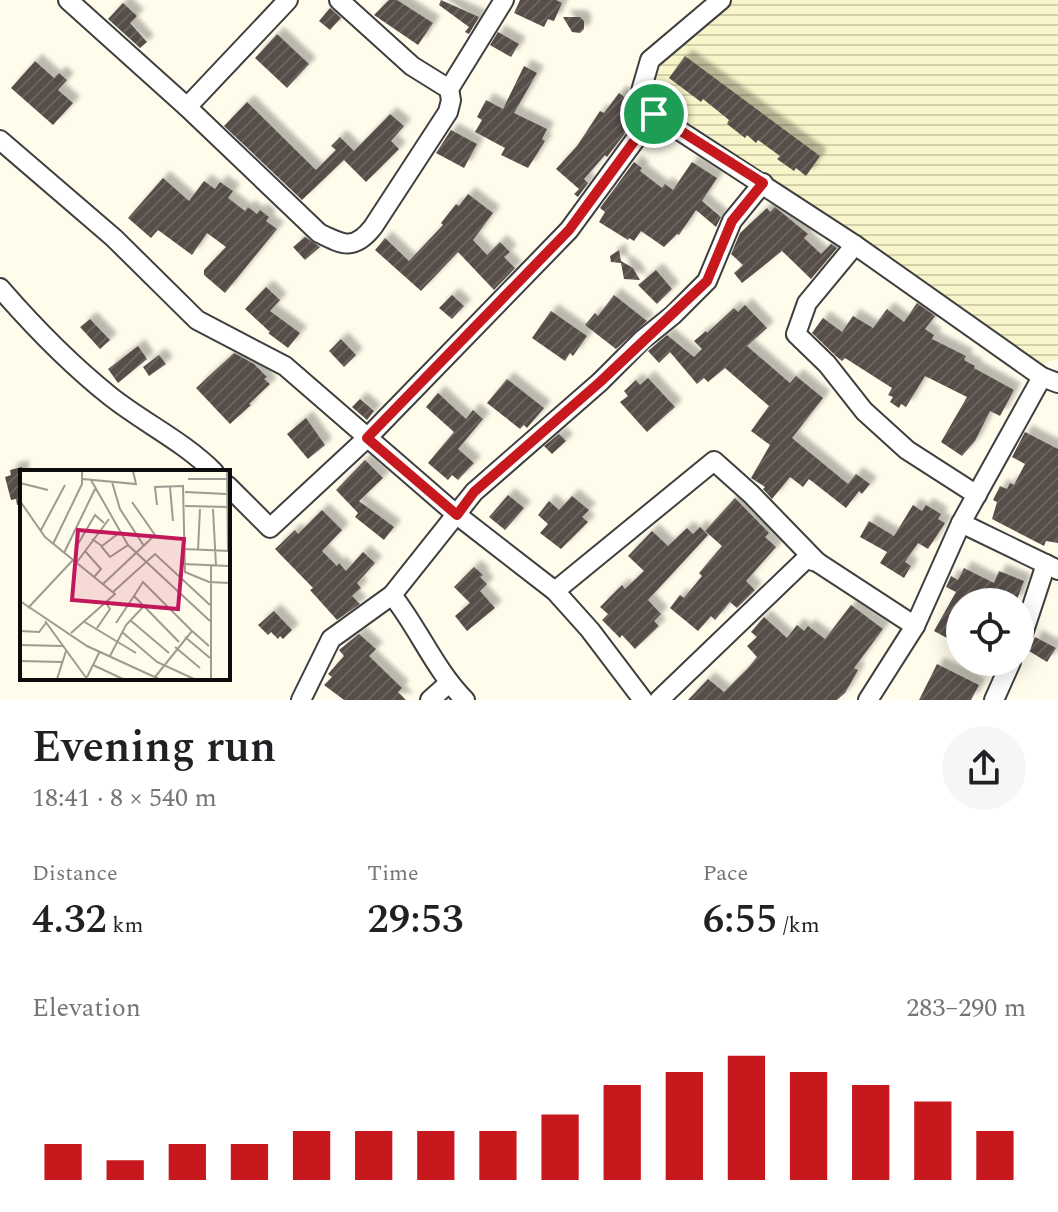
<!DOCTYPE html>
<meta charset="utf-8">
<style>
body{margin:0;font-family:Spectral,serif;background:#f6f6f6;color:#202124;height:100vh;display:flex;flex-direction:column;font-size:30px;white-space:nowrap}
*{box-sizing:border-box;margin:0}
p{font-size:26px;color:#757577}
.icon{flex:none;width:44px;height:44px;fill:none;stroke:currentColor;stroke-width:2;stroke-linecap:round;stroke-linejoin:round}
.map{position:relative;height:700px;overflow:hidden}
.panel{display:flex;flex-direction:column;background:#fff;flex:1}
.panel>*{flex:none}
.buttons{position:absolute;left:946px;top:588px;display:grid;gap:16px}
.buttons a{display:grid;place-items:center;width:88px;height:88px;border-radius:50%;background:#fff;box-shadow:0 4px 20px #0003;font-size:40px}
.pin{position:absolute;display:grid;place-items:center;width:68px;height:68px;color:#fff;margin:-34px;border:4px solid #fff;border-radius:50%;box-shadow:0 2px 8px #0007}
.round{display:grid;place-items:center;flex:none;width:84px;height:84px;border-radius:42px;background:#f6f6f6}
.headline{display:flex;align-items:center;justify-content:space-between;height:136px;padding:0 32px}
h1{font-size:44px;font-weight:600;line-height:60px}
.figures{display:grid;grid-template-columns:repeat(3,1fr);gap:12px;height:136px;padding:8px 32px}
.figures div{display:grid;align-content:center}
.figures b{font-size:40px;font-weight:600}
.figures small{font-size:22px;font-weight:400}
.figures p{font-size:22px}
.chart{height:224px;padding:16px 32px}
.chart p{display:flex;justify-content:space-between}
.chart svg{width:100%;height:144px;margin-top:8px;stroke:#c7191d;stroke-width:6}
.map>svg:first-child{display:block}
.farmland{fill:url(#farmland-rules)}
.building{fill:url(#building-hatch);filter:url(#shadow)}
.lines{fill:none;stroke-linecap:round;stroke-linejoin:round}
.minor-casing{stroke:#3f3f3f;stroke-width:22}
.minor{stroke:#fff;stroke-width:18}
.route-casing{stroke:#fff;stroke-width:16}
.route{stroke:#c7191d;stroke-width:10}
.inset-road{fill:none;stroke:#9e9c92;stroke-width:2}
.view{fill:#c2185b;fill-opacity:0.15;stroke:#c2185b;stroke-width:4}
.inset-edge{fill:none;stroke:#0c0c0c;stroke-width:4}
</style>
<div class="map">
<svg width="1058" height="700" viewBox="0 0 1058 700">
<defs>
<pattern id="farmland-rules" width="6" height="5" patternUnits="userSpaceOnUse" patternTransform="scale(2)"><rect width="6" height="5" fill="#f7f5c9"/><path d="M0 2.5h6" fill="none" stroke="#d3d1ab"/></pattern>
<pattern id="building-hatch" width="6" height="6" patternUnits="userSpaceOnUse" patternTransform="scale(2)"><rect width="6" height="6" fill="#564e48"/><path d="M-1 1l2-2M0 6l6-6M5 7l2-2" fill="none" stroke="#69635e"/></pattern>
<filter id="shadow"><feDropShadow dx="7" dy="-7" stdDeviation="2" flood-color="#0004"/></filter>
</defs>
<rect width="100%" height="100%" fill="#fffcec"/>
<polygon class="farmland" points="731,0 1058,0 1058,359 1040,364 653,98 654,70"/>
<g class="building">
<polygon points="389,0 397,0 433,23 418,45 374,15"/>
<polygon points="441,0 479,17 469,34 465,32 469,27 439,5"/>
<polygon points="520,0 556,0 562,3 554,21 548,19 544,27 514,13"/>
<polygon points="123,3 137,16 130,23 147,42 140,48 108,19"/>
<polygon points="330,8 341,18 330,30 319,21"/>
<polygon points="563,17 580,17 584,21 584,29 580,33 572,32"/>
<polygon points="498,32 519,44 511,57 490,45"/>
<polygon points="277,34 309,64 287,88 255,58"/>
<polygon points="685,56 820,156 806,176 796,168 794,171 777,159 780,156 758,140 756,143 747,135 745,138 727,124 729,120 703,99 701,102 669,78"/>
<polygon points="35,61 54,78 59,73 67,80 58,90 73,103 53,125 11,88"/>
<polygon points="524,66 537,73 514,113 547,129 542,139 545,141 528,168 501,155 505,148 475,132 482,120 477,117 486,100 503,109"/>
<polygon points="619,93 635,105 640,113 607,157 605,155 584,179 588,183 578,197 574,194 579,189 556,169 577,146 600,111 604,113"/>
<polygon points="247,102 316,170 336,150 331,146 340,137 354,151 390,114 404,126 391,141 399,149 366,182 344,160 302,200 224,126"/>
<polygon points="451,130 477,144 464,168 436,153"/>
<polygon points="634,162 642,168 640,171 662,188 665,184 673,190 692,162 717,178 702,201 721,217 716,227 696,210 679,235 677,234 664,247 641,231 634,241 629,238 628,240 599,222 605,212 600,208"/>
<polygon points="163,178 189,201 204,181 215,189 220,182 233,191 228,198 245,211 248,207 257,214 260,210 269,217 266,221 277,229 225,293 204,275 204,270 226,247 207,233 192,255 158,230 151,238 128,218"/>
<polygon points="468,194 493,213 473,240 487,255 500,242 510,252 504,257 515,268 494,290 458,252 421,291 375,250 385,238 409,261 443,225 441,223 456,204 459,206"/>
<polygon points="775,207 808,234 804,238 821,254 831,244 837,248 811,279 782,251 742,283 734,273 743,265 731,254 740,233 767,208 770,212"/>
<polygon points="305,237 320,247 305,260 293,247"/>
<polygon points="619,250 621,261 633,268 640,280 624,279 621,263 611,262 610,256"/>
<polygon points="656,270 672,289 657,304 638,285"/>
<polygon points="266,287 280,300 270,311 300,333 288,348 268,333 270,332 245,309"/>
<polygon points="452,295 464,306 452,319 439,308"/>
<polygon points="614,295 647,321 616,349 585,325 595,313 598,316"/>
<polygon points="917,303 935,316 925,329 934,335 932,339 966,356 964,360 975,366 974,368 1014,390 1000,416 990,411 975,441 962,456 941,442 967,397 925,376 906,407 901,404 899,408 890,402 893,397 888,395 892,388 845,358 842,361 837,357 812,333 823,318 842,332 853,316 873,328 887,309 904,322"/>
<polygon points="745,305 767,328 747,346 790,383 796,376 823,398 792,438 848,484 856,474 870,484 862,494 859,491 846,508 809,479 803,487 790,477 772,499 763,489 765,487 751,478 770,445 751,431 769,406 725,368 708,382 704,378 697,384 670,352 659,363 648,351 667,335 694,357 702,349 694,341 706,331 707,333 734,308 738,312"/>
<polygon points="551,311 587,336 573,356 570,353 565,361 532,338"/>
<polygon points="90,319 110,340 100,349 80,327"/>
<polygon points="341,339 356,355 344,367 329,351"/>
<polygon points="138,346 147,359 118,383 108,369"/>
<polygon points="234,353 254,364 267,377 264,379 270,384 249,404 251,405 230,424 196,388"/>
<polygon points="159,355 166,364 149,376 143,367"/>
<polygon points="648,378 675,407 647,432 620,402 628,396 624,391 636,380 640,385"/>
<polygon points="507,379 544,408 527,428 524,425 520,429 487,403"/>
<polygon points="438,393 466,419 473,410 483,419 458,449 474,463 458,480 452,475 448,480 428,463 454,432 426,407"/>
<polygon points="360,399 374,411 367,420 352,407"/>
<polygon points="306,418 325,445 308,459 287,434"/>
<polygon points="1025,432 1058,449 1058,543 1046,541 1044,546 992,519 997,502 993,500 1000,486 1007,489 1010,483 1014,485 1025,464 1012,457"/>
<polygon points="559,434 566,441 552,454 544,446"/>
<polygon points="365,460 383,478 359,501 394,527 384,540 355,517 358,513 336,490"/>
<polygon points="22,467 22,504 17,505 16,499 11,500 5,477 11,475 10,470"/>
<polygon points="508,495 524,508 505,530 489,517"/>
<polygon points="572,496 589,510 582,517 588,522 561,549 540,533 548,524 538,515 549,501 559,510"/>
<polygon points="735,498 769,533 765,537 776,547 746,581 755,590 737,608 730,602 715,620 711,616 698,631 670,608 680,595 684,598 702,576 699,573 722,546 705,531"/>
<polygon points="913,505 922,511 926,505 941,514 938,519 945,523 928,549 918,543 905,562 911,566 904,578 880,563 887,552 860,537 869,521 894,536"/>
<polygon points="322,510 342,530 322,551 337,566 339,563 346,571 363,552 375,563 357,583 361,588 352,596 360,604 337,620 310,590 313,588 275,549 295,530 298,534"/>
<polygon points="700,527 708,535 648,600 661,614 654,621 659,626 635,649 622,635 620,638 602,620 608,614 600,607 622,585 625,589 644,571 628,556 652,531 668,546 687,528 693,534"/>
<polygon points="474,567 483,575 480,577 487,584 480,591 495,608 467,631 455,616 470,603 454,587"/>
<polygon points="964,568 994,583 999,571 1024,581 1016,602 960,602 960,645 934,631 956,592 946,587 951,576 958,580"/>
<polygon points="851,605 883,629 854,668 858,670 845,693 837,700 688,700 708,679 724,692 748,668 757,657 747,646 757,637 751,632 764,617 787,638 797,625 804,631 808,626 825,639"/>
<polygon points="274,611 292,630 283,639 280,636 278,639 271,632 268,635 258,625"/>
<polygon points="359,634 376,649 369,656 402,688 398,692 406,700 344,700 324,685 332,677 328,674 344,656 339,650"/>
<polygon points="1035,637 1056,648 1047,662 1029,651"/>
<polygon points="937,664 979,685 971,700 919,700"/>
</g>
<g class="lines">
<defs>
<g id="minor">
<path d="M68 0 187 107 319 233C343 245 354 251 373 227L448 112 451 100 449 89 412 66 339 0"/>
<polyline points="721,0 650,60 641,91 654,114 855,245 1042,377 1058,383"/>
<polyline points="449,89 504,0"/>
<polyline points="187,107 288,0"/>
<polyline points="0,140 114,238 197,320 285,366 457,515 555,591 590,630 643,700"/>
<polyline points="855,245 807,303 796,334 827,364 864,411 907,450 977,495"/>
<path d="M0 288C33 326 70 364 110 396 144 423 183 441 214 472"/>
<polyline points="228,486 270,528 367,438 569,230 654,114"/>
<polyline points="961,523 1058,570"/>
<polyline points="555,591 714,461 751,494 817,562"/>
<path d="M392 595C419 629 435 670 465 700"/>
<polyline points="1020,643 1046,564"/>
<polyline points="301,700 331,639 392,595 474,492 600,382 642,340 673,315 707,281 732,221 763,183"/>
<polyline points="430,700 449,683"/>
<polyline points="659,700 806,559 817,562 915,626"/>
<polyline points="868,700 915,626 961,523 1042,377"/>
<polyline points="994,700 1011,662"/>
</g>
</defs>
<use href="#minor" class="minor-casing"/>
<use href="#minor" class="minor"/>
</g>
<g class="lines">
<defs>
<polygon id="route" points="654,114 763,183 732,221 707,281 600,382 474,492 457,515 367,438 569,230"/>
</defs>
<use href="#route" class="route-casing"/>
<use href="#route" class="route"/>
</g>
<g transform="translate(20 470)">
<rect width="210" height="210" fill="#fffcec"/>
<path class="inset-road" d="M207 1 208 81M63 9 116 14 113 1M168 9H209M71 10 108 75 190 151M92 12 100 39 124 76M0 13 28 20M150 17 153 51M165 22 206 24M0 31 25 67 95 124 51 163M137 35 135 17 163 16 165 102 189 112 210 113M165 36 209 37M193 39 196 96M21 60 45 15M72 69 82 76 99 63M33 74 62 14V1M58 74 75 45 84 53M81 76 90 87 108 75M164 79 210 81M178 80 180 39M65 81 81 99 74 107M44 83 75 19M57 92 89 49M163 94 209 96M83 114 135 65 112 32M93 122 135 84 190 135M0 131 67 176 139 209M8 138 53 90M209 144 210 81M110 150 149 183M25 151 67 209M63 151 116 183M96 153 114 126M77 158 90 139 86 133M0 161 19 162 26 153M102 162 137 192 174 209M165 167 190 188M159 172 114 126 123 112 172 161M0 175 43 176M155 177 180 198M90 186 106 155 124 136M0 191 42 192M73 195 103 209M67 207 80 181M135 207 172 161 189 176M37 209 46 181M191 209V96"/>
<path class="view" d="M58 60 164 69 158 139 52 130Z"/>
<rect width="210" height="210" class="inset-edge"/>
</g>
</svg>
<div class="buttons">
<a><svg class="icon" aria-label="locate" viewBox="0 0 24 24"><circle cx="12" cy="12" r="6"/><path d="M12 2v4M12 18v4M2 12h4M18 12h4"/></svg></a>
</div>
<div class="pin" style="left:654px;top:114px;background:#1e9e55"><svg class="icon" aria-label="arrive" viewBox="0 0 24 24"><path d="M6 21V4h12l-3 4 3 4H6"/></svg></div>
</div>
<section class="panel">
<div class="headline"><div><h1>Evening run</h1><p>18:41 · 8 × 540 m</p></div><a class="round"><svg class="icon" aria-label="share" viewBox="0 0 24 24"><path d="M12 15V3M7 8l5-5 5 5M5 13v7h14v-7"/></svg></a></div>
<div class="figures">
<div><p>Distance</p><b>4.32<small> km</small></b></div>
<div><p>Time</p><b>29:53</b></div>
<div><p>Pace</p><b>6:55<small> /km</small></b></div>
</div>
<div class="chart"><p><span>Elevation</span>283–290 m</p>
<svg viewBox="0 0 160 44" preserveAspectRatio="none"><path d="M5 44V33M15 44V38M25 44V33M35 44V33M45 44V29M55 44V29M65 44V29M75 44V29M85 44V24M95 44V15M105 44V11M115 44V6M125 44V11M135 44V15M145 44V20M155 44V29"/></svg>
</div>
</section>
